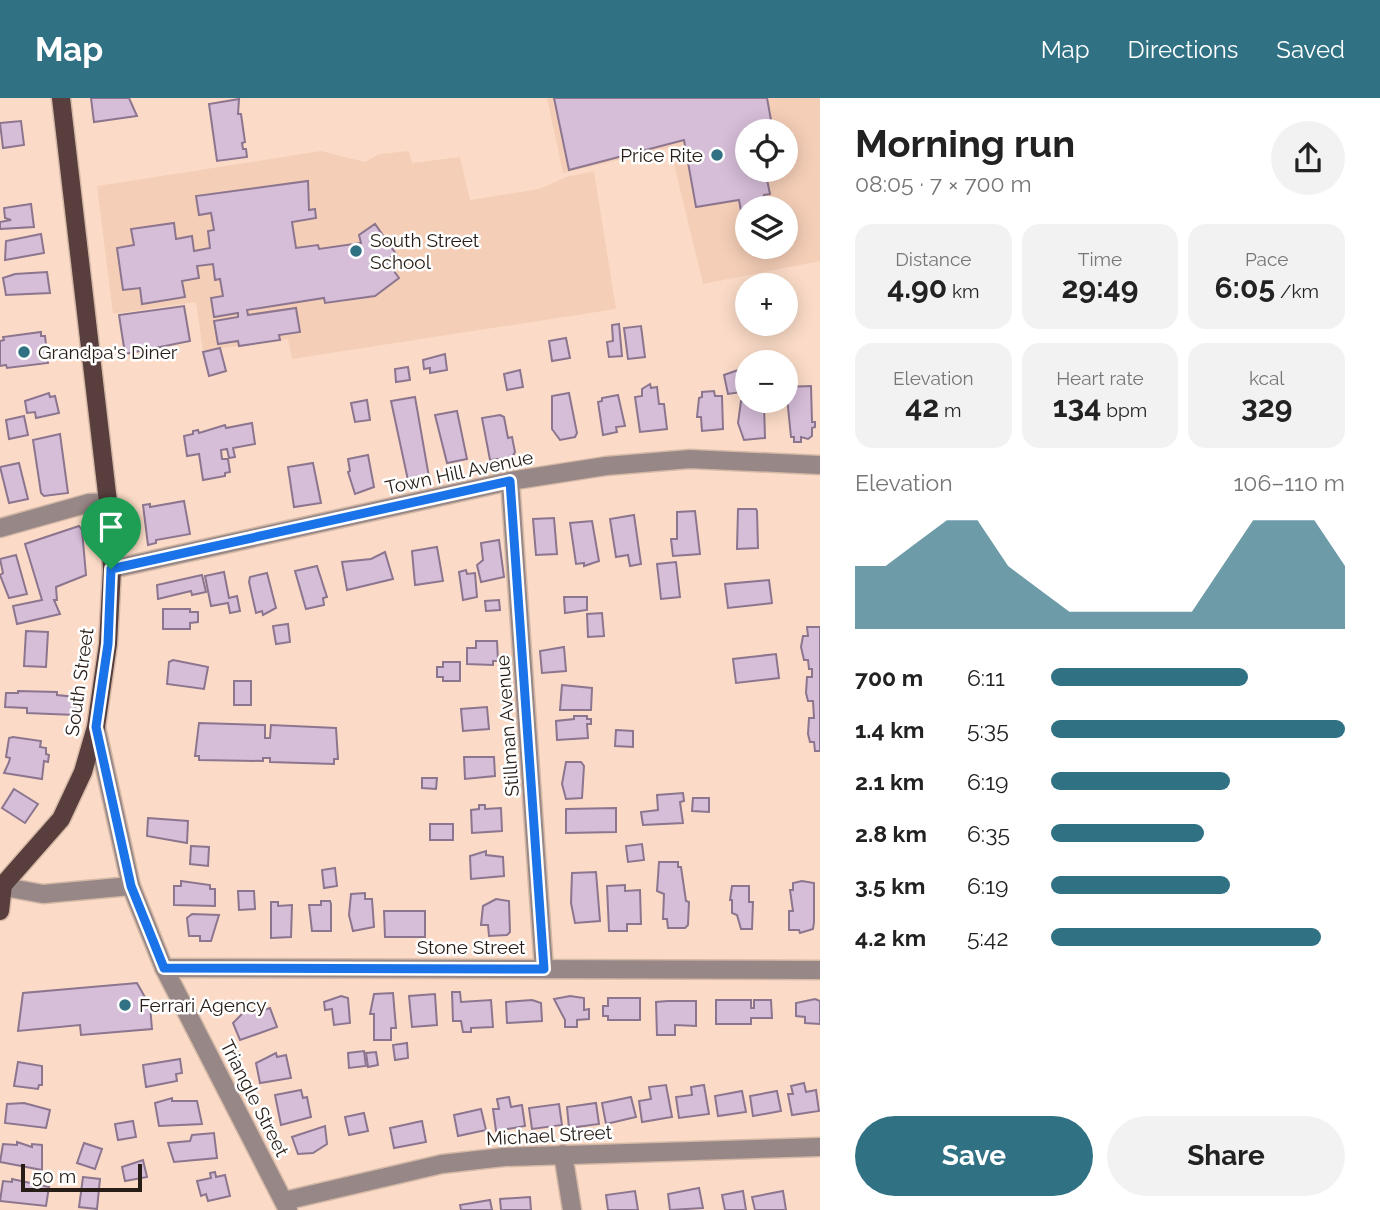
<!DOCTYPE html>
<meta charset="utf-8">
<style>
body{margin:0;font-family:Raleway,sans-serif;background:#f2f2f2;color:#222;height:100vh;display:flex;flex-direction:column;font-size:26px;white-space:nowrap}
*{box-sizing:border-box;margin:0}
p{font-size:23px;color:#767676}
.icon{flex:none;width:38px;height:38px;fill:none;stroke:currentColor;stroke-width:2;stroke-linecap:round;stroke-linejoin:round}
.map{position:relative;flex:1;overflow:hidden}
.panel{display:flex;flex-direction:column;background:#fff;width:560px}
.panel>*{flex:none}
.fabs{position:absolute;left:735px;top:21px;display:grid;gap:14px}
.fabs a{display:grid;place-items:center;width:63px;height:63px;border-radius:50%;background:#fff;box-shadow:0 4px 18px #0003;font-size:35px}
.scale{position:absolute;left:21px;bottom:18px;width:121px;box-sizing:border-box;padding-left:7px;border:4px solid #281d16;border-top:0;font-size:19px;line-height:24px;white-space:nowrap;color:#281d16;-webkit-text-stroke:5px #fff;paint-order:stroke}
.pin{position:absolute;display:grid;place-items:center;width:60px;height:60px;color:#fff;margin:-72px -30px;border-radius:50% 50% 50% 0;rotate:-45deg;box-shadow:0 0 7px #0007}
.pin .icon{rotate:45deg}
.round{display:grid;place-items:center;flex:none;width:74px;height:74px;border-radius:37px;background:#f2f2f2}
.summary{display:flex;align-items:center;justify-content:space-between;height:119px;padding:0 35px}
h1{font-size:38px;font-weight:700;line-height:52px}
.metrics{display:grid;grid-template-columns:repeat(3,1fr);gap:10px;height:119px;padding:7px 35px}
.metrics div{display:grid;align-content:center;border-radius:18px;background:#f2f2f2;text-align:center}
.metrics b{font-size:30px;font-weight:700}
.metrics small{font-size:19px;font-weight:400}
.metrics p{font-size:19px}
.chart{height:196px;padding:14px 35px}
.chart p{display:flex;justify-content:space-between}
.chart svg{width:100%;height:126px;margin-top:7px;fill:#307184;opacity:.7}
.cta{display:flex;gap:14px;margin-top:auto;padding:14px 35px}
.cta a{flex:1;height:80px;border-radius:42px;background:#307184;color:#fff;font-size:28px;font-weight:700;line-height:80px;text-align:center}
.cta a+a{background:#f2f2f2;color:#222}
ul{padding:0 35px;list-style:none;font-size:23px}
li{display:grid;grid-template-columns:112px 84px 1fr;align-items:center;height:52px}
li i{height:18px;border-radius:9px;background:#307184}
header{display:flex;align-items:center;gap:42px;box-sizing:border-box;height:98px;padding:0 35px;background:#307184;color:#fff}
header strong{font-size:33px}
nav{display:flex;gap:38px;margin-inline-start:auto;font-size:24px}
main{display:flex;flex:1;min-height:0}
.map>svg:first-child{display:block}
.built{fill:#f5ceb7;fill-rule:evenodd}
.building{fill:#d6bdd8;stroke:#8c758e;stroke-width:2}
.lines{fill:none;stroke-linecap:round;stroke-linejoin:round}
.minor-casing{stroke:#d5b9a7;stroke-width:21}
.major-casing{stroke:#d5b9a7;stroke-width:21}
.minor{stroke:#988787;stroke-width:18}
.major{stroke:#593e3e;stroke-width:18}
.route-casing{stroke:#fff;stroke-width:14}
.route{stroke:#1a73e8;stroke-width:9}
.poi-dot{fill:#307184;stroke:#fff;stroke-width:2.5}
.labels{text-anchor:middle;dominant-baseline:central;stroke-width:5;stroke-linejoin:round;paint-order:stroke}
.poi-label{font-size:19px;fill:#281d16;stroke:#fff;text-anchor:start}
.street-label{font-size:19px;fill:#281d16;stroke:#fff}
</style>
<header>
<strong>Map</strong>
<nav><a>Map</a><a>Directions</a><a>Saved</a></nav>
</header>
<main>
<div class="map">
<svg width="820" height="1112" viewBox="0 0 820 1112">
<rect width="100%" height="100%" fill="#fbdbc7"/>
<g class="built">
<path d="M547 0H820V163L703 186 670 50 563 75ZM747 33H786V72H747ZM747 110H786V149H747Z"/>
<polygon points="321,53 365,64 379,56 409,53 412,65 460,59 470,102 539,91 566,79 594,73 616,211 292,261 288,241 203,253 196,204 113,216 97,88"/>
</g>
<g class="building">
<polygon points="91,0 129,0 137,18 94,24"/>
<polygon points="554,0 767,0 773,33 747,33 747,72 765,72 770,96 764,97 759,110 747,110 747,117 741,113 739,102 696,109 684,42 569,72"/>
<polygon points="239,1 238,16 241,16 245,44 242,45 243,51 246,51 247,59 217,63 209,6"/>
<polygon points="21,23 24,47 3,50 0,25"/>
<polygon points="308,83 309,112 315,111 316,120 292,124 296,150 318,147 319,151 361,145 359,137 375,126 396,156 386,162 399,180 375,198 325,205 324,200 247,212 248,217 296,210 300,234 279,237 280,242 239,248 238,243 218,246 214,223 238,219 238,215 214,219 211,200 223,198 220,181 215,182 213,166 197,168 199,180 182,183 185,199 142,206 140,190 123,192 117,150 134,147 131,131 174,125 176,141 192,138 194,153 210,150 208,133 214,132 211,115 199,117 196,98"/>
<polygon points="31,106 34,129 0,131 0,124 11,122 5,120 4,110"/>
<polygon points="41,136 44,155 5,162 6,143"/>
<polygon points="47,174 50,195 6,197 3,180 15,176"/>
<polygon points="184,208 190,243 125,256 119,217"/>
<polygon points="619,226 622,258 609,259 607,244 613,243 612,227"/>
<polygon points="641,228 645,259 628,261 624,230"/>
<polygon points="41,234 41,238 45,238 48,265 7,270 6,267 0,268 0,243 4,242 3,239"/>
<polygon points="566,240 570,260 552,263 549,243"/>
<polygon points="220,250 226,273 209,278 203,254"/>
<polygon points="445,256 447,272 430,275 430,270 424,271 423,262"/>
<polygon points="408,269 410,282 396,284 395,271"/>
<polygon points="520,272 523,289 507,292 504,276"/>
<polygon points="738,272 742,294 728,296 724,277"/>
<polygon points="650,286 651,290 657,289 659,306 664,306 667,331 640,334 635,299 642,298 642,291"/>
<polygon points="811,288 812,324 815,324 815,329 812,330 812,338 808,341 801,339 801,344 794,344 794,339 791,339 786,289"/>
<polygon points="714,293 715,298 722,298 723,331 702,333 701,319 697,319 699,300 702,299 702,294"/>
<polygon points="49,295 50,299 55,298 59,315 36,320 35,314 27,315 25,303"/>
<polygon points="569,295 577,335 575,339 560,342 552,331 552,298"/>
<polygon points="618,297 625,328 616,329 617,334 603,337 598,304 602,303 602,300"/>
<polygon points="415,299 429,379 409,387 391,303"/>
<polygon points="367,302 370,322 355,324 351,305"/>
<polygon points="741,303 759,303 759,308 764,307 765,340 744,342 738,325"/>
<polygon points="457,313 467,361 447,365 435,317"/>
<polygon points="500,317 504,319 508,340 512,339 515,354 512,359 490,362 482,320"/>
<polygon points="24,318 28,337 9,341 6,322"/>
<polygon points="252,325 255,346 233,350 235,359 229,360 227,351 221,352 222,361 228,361 230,374 225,375 225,378 203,382 199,356 187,358 184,338 193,336 193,333 198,332 199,335 225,327 226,330"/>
<polygon points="60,336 68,395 44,398 41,395 33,342"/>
<polygon points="368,357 374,389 355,396 348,374 350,373 348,361"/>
<polygon points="19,365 28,401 9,405 0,369"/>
<polygon points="313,365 321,405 294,409 288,369"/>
<polygon points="184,403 190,436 156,442 156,445 148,447 143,407 150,406 150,409"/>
<polygon points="738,411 756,411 757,413 758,450 737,451"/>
<polygon points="695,413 700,456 673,458 671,441 677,441 677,414"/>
<polygon points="634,417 641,466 630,468 628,457 616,459 610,421"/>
<polygon points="554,420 557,456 536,457 533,421"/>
<polygon points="592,423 599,463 584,468 584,465 576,466 570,425"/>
<polygon points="79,428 82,432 86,477 56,489 57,502 54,502 60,516 17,526 13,508 42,502 25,446"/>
<polygon points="499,442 504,479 481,484 477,467 483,462 481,445"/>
<polygon points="437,449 443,483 415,487 412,453"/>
<polygon points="385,454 393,481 347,492 342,464 371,461"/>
<polygon points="16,457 27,496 9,500 0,477 3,475 0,461"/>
<polygon points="676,464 680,499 661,501 657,466"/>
<polygon points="317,468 327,499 323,500 324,507 306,511 295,473"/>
<polygon points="466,472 467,476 475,475 477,499 463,502 459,474"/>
<polygon points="224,474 229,500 237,498 240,513 230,515 228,505 211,508 205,478"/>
<polygon points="267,475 276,510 263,517 262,513 256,515 249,484 250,479"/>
<polygon points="202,477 206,494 192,497 191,493 158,501 157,487"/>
<polygon points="769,482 772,505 728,510 725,486"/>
<polygon points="564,499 587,499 587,512 565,515"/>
<polygon points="499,502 500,512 486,513 485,503"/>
<polygon points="163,511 190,511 190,514 198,514 198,524 190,525 190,531 163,531"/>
<polygon points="602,515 604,538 588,539 587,516"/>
<polygon points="288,526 290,544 276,546 273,528"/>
<polygon points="807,529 820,529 820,653 815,653 814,644 810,644 808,636 809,620 814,620 813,603 808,603 806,595 807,579 812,579 812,571 809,571 808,562 804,562 801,549 803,538 808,538"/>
<polygon points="26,533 48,534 46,569 24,568"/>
<polygon points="476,543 497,543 498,563 493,563 493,567 467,566 467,550 476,550"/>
<polygon points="564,549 566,573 542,575 540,553"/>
<polygon points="776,556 779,580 736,585 733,561"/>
<polygon points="173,562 208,569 204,591 167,586 169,564"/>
<polygon points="443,564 460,564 460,583 443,583 443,579 437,579 437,569 443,569"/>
<rect x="234" y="583" width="17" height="24"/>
<polygon points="562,587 592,590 591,612 560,612"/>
<polygon points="18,593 57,594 57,597 76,599 75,617 27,615 27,610 5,609 6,595 18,595"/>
<polygon points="487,609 489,631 463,633 461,611"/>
<polygon points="574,618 587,618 587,621 591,621 591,626 587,626 588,640 557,642 556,623 574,621"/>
<polygon points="199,625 265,627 265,640 270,640 271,627 336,630 338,661 334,661 334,666 270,664 270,660 263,660 263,663 199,662 199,658 195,658"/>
<polygon points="616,632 633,633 633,649 615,648"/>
<polygon points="13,639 41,643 40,649 46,650 46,656 49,657 48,664 44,663 42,681 4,675 9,664 10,660 6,659 9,640"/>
<polygon points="464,659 494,659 495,678 465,681"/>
<polygon points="566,664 581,664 584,668 582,700 566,701 562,686"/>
<polygon points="422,680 437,680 436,691 422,690"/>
<polygon points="14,691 38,706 25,725 2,710"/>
<polygon points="683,695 684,703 680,704 683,725 643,727 641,714 658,712 657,697"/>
<polygon points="693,700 709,700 709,714 692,713"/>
<polygon points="479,707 485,707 485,711 501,710 502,733 472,735 471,712 479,711"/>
<polygon points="616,710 616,734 566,735 566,711"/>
<polygon points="148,720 188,723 187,745 147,738"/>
<rect x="430" y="726" width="23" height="16"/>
<polygon points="642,746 644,762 628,764 626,748"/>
<polygon points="191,748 209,749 208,768 190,766"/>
<polygon points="486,753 486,757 503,759 504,778 471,781 470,758"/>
<polygon points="659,764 678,764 678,769 681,769 686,803 689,804 688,827 685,830 668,830 667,821 663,821 664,796 657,793"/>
<polygon points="335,770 337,788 324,790 322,772"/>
<polygon points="596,774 600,823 575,825 571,805 572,775"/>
<polygon points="181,783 210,787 210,791 215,791 215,808 174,807 174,788 181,788"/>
<polygon points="802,783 814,785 814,824 813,831 800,835 799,832 789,832 789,813 793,813 790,792 793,792 793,785"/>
<polygon points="625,787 625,793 640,792 641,826 627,826 627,833 609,833 607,788"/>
<polygon points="732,788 749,788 749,804 753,804 752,831 741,831 737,817 732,815 732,802 730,802"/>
<polygon points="238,793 254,793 255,811 239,812"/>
<polygon points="365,795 365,801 372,801 374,829 353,833 349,817 351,796"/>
<polygon points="496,801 509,803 510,834 507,837 489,838 488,827 481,827 483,808"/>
<polygon points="321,803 330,803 331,806 331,833 312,833 309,807 321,807"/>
<polygon points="271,804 278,804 278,808 292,807 291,839 271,840"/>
<polygon points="384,813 425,813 425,839 385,839"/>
<polygon points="192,816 219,817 211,843 200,843 200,838 189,838 187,820"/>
<polygon points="137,885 150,908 152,931 81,937 80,927 18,933 23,895"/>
<polygon points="452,894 460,894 461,904 491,902 493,929 471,930 471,934 463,934 461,923 453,923"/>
<polygon points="393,895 396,930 391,930 391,942 374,942 374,916 370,916 374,896"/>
<polygon points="435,896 437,927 412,929 409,898"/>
<polygon points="341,898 348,900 350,925 334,927 332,911 325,912 324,904"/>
<polygon points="570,898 584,900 584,912 589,911 589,921 577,922 577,929 565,929 565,922 554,901"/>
<polygon points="608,900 640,900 640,922 608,922 608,918 603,918 603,908 608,908"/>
<polygon points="815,901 820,903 820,926 805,925 805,919 796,918 796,905"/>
<polygon points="532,902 541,905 542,923 507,925 506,904"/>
<polygon points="716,902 751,902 751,910 754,910 754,902 771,902 772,920 751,920 751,926 716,926"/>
<polygon points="668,903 696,903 696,928 675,927 675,937 657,937 656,904"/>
<polygon points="257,909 258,914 270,910 277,929 240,942 233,925 243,915"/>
<polygon points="407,945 408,960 395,962 393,947"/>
<polygon points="364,953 366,968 349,970 348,955"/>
<polygon points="376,954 378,967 368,969 366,955"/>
<polygon points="276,955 277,959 286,957 291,980 260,985 256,965"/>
<polygon points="180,961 182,975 176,976 177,983 146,989 143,967"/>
<polygon points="18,964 42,968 42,987 39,987 38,991 14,988"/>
<polygon points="804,985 806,994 816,992 819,1013 792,1017 788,996 793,996 791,988"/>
<polygon points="666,987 672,1019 642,1024 639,1003 651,1001 649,989"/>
<polygon points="704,987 709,1016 679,1020 676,999 692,997 691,989"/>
<polygon points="301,992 303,1000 307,999 311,1019 281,1027 275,997"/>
<polygon points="742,993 746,1014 718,1018 715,998"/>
<polygon points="777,993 781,1013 753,1018 750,998"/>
<polygon points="509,999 511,1009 522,1007 525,1028 496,1033 493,1011 499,1011 497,1001"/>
<polygon points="631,999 636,1019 606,1026 602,1005"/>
<polygon points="172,1000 172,1003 197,1003 202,1026 159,1028 155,1005"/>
<polygon points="24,1005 50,1012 46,1030 5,1025 7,1006"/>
<polygon points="596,1005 599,1026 569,1030 567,1009"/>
<polygon points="559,1006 562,1027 532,1031 529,1010"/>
<polygon points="481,1011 486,1032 458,1038 454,1017"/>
<polygon points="364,1015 368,1033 349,1037 345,1019"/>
<polygon points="133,1023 136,1039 118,1042 115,1026"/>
<polygon points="422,1023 426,1044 394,1050 390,1030"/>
<polygon points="325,1028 327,1046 313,1055 298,1056 292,1039"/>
<polygon points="214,1035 217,1060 174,1064 168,1045 190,1043 192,1037"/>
<polygon points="17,1044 32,1049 32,1046 42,1047 42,1072 0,1064 3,1046 17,1047"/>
<polygon points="84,1045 102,1051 95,1071 77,1065"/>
<polygon points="143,1062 147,1079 125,1083 122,1069"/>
<polygon points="215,1074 216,1079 225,1077 230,1098 208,1103 206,1096 201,1098 197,1083 211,1080 210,1075"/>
<polygon points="83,1079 100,1081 97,1111 79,1109"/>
<polygon points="12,1081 49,1089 46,1108 0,1103 3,1083 12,1084"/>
<polygon points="699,1090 703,1110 670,1112 668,1096"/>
<polygon points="635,1093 638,1112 608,1112 606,1097"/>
<polygon points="743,1093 746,1112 725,1112 722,1097"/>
<polygon points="783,1093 786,1112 755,1112 752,1099"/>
<polygon points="530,1099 531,1112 501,1112 500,1101"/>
<polygon points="490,1102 492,1112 461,1112 460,1107"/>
</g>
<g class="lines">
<defs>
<g id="minor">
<polyline points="510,383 544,871"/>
<polyline points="0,430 89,405 108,404"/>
<polyline points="112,471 510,383 606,368 690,361 820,367"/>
<polyline points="96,629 131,788 164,870 288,1112"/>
<polyline points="0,788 43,796 131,788"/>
<polyline points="164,870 820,872"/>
<polyline points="563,1056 572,1112"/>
<polyline points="284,1103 442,1066 504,1059 820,1049"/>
</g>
<polyline id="major" points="0,813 3,787 61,721 83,674 96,629 108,546 112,471 108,404 61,0"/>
</defs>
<use href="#minor" class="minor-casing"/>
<use href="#major" class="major-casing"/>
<use href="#minor" class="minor"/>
<use href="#major" class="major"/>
</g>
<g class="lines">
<defs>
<polygon id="route" points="510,383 544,871 164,870 131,788 96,629 108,546 111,471"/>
</defs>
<use href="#route" class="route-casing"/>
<use href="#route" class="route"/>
</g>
<g class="poi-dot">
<circle cx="717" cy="57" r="7"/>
<circle cx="356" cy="153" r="7"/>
<circle cx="24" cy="254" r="7"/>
<circle cx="125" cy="907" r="7"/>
</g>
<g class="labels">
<g class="poi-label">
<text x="703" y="57" text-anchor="end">Price Rite</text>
<text x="370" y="142">South Street<tspan x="370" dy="22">School</tspan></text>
<text x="38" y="254">Grandpa's Diner</text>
<text x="139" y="907">Ferrari Agency</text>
</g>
<g class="street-label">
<text transform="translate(459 374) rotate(-12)">Town Hill Avenue</text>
<text transform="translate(79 584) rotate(-82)">South Street</text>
<text transform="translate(507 628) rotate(-94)">Stillman Avenue</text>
<text x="471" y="849">Stone Street</text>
<text transform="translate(255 1000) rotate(63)">Triangle Street</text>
<text transform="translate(549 1037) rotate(-3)">Michael Street</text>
</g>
</g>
</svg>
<div class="fabs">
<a><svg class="icon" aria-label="locate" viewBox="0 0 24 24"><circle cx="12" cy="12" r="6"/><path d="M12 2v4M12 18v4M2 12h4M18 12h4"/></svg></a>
<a><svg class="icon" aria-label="layers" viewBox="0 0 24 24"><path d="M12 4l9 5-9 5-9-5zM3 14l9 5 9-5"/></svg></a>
<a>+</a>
<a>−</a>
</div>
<div class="scale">50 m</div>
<div class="pin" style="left:111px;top:471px;background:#1e9e55"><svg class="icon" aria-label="arrive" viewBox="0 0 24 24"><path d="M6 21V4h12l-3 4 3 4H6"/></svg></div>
</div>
<section class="panel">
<div class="summary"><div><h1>Morning run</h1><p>08:05 · 7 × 700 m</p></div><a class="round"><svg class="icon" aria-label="share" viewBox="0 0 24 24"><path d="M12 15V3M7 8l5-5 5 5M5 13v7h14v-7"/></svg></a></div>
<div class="metrics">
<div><p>Distance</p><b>4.90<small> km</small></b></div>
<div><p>Time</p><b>29:49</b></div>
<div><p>Pace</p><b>6:05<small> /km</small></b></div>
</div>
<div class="metrics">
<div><p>Elevation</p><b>42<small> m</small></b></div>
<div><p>Heart rate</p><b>134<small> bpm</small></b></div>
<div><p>kcal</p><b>329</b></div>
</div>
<div class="chart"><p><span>Elevation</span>106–110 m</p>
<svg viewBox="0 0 160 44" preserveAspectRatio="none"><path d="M0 44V22L10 22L20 14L30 6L40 6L50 22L60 30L70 38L80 38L90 38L100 38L110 38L120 22L130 6L140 6L150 6L160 22V44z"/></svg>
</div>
<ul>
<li><b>700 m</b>6:11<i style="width:67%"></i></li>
<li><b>1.4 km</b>5:35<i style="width:100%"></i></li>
<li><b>2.1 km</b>6:19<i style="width:61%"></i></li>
<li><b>2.8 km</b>6:35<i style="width:52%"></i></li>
<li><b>3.5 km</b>6:19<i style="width:61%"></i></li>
<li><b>4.2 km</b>5:42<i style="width:92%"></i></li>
</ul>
<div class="cta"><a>Save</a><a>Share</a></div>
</section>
</main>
